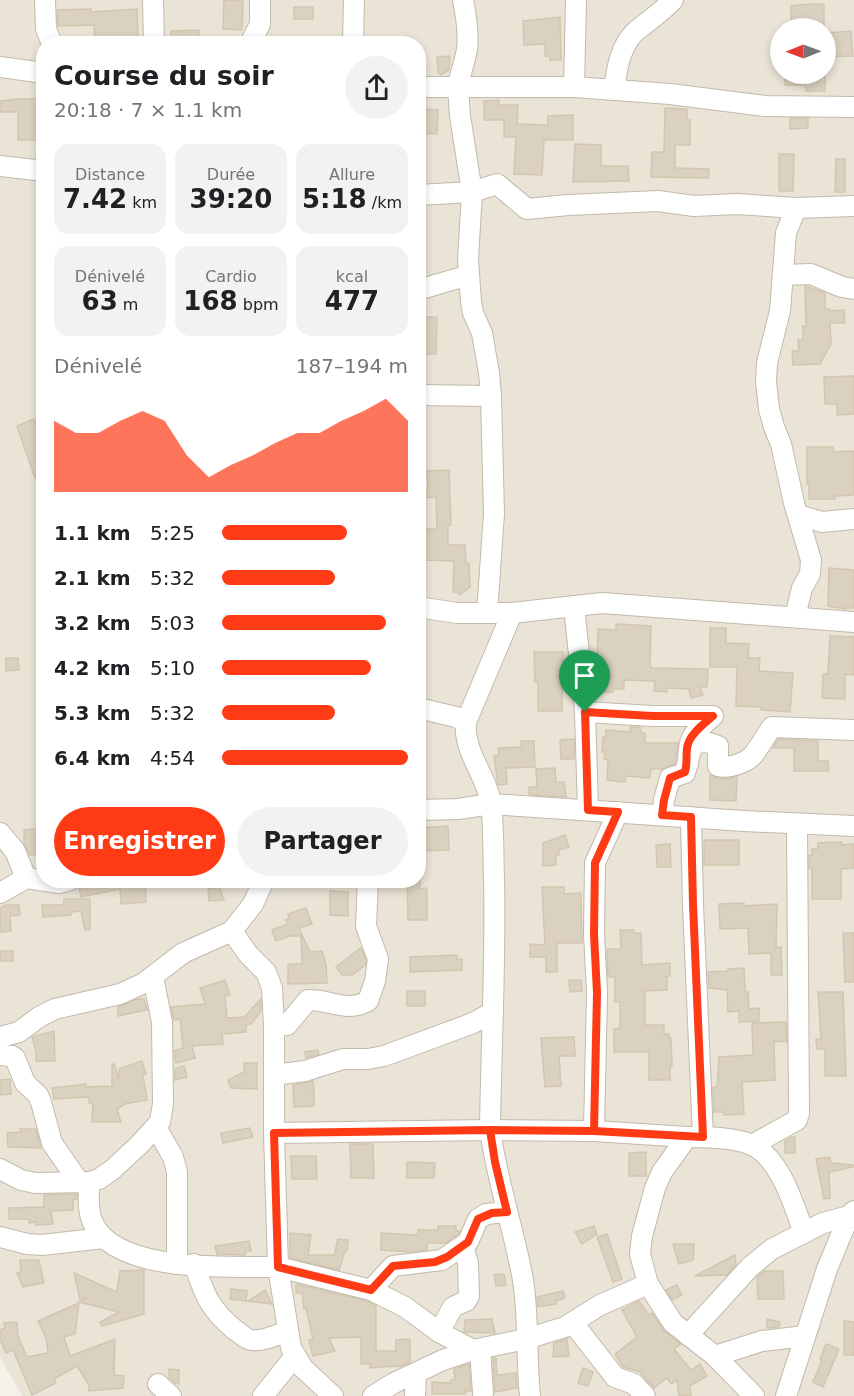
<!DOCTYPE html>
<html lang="fr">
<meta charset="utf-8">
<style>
body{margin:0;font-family:"DejaVu Sans",sans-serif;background:#f2f2f2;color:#202124;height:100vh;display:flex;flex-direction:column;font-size:22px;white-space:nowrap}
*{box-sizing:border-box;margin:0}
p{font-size:20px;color:#757577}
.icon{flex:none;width:33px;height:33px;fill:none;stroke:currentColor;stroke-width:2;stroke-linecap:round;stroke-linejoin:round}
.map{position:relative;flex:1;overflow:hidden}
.sheet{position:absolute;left:36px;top:36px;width:390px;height:852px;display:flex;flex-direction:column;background:#fff;border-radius:24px;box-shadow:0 3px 9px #0003}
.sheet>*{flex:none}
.needle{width:39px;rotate:269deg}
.tools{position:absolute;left:770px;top:18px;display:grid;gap:12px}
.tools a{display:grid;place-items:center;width:66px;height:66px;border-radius:50%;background:#fff;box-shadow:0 3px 9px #0003;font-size:30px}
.pin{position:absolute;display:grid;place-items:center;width:51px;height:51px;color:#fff;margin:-62px -26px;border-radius:50% 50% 50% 0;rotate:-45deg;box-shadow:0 0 6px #0007}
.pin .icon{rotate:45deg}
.round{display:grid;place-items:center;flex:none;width:63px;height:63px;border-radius:32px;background:#f2f2f2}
.headline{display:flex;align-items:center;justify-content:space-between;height:102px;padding:0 18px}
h1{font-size:27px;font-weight:700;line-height:45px}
.figures{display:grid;grid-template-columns:repeat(3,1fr);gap:9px;height:102px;padding:6px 18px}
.figures div{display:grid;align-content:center;border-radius:15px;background:#f2f2f2;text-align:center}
.figures b{font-size:26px;font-weight:700}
.figures small{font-size:16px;font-weight:400}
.figures p{font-size:16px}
.chart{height:168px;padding:12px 18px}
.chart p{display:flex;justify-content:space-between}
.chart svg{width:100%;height:108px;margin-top:6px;fill:#ff3b16;opacity:.7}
.primary-button{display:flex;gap:12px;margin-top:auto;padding:12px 18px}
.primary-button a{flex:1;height:69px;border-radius:36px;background:#ff3b16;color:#fff;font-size:24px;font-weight:700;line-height:69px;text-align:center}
.primary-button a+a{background:#f2f2f2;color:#202124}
ul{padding:0 18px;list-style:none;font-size:20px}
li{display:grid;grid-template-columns:96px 72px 1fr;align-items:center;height:45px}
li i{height:15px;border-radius:8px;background:#ff3b16}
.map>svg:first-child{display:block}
.residential{fill:#eae4d7;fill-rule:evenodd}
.building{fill:#dbd1c0;stroke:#d3c6b0;stroke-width:1.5}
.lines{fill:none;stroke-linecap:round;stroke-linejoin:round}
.minor-casing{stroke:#c2baab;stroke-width:22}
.minor{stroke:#fff;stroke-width:20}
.route-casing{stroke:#fff;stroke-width:12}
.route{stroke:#ff3b16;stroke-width:8}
</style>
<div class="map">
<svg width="854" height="1396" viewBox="0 0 854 1396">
<rect width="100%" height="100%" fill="#f5f2e9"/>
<g class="residential">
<path d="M0 0H854V1210L786 1396H22L0 1358ZM780 28H825V74H780ZM44 44H418V880H44Z"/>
<polygon points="854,1225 854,1396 796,1396 837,1270"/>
</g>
<g class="building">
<polygon points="224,0 243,0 242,30 223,29"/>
<polygon points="810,4 824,4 824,28 810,28 810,24 791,24 791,6"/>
<rect x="294" y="7" width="19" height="12"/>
<polygon points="91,9 91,12 137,9 138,44 95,44 94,25 58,26 57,10"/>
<polygon points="560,17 561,60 550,60 550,56 545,56 545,44 524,45 523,21"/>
<polygon points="199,30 199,44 171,44 171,31"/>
<polygon points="851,31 853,56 825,57 825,33"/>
<polygon points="450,56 449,70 441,75 438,72 437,57"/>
<polygon points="785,74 825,74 825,91 806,91 805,85 785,85"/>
<polygon points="18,99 41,99 42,140 18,140 18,112 0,112 0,101"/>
<polygon points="499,100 499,105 518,105 517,124 548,125 548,116 573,115 573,140 544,140 542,175 514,174 516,137 504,137 504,120 484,120 484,101"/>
<polygon points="665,108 687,109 687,120 690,120 690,145 675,145 675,168 709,169 709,178 651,177 652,152 664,152"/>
<polygon points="418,109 438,110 437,134 418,133"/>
<polygon points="790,118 808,118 808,128 790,129"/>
<polygon points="575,144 601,145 601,166 628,166 629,181 573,182"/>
<polygon points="779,154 794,154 793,191 779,191"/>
<polygon points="836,159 845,159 845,192 835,192"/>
<polygon points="805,286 825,293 825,309 830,309 830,311 844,310 845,323 830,323 831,344 820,364 793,365 792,351 799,351 798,340 803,340 803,326 806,326"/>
<polygon points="421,317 437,317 436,354 420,354"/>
<polygon points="854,376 854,414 837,415 837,404 825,404 824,377"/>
<polygon points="34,419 44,446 44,475 35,478 17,426"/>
<polygon points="807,447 833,447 833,452 854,451 854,495 835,496 835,499 809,499 809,484 807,484"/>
<polygon points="449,470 451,525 448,525 448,545 465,545 466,564 469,563 470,587 460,595 458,592 453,592 454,561 423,560 422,529 437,529 436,497 421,498 420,488 428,488 427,471"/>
<polygon points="829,568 854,570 854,608 846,608 846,609 828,606"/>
<polygon points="616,624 651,626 650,666 652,668 708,669 707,687 700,687 703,695 691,698 689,689 667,688 667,692 654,691 655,681 624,680 624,689 613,689 613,692 596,692 598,629 616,630"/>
<polygon points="710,628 726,628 726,643 749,644 748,658 760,658 759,671 793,673 790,712 761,710 761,707 736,706 737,667 710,667"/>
<polygon points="830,636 854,637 854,675 845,674 845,699 822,698 823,674 828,674"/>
<polygon points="534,652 563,652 562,711 538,711 538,682 535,682"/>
<polygon points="6,658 18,658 19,670 6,671"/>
<polygon points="630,727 640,727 642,733 645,733 645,743 678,743 675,764 662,769 651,769 650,778 626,776 625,782 607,780 608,760 604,759 605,752 602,752 603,737 606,737 606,730 630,732"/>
<polygon points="574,739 574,759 561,759 560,740"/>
<polygon points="778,739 818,741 818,761 828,761 829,771 794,771 794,748 773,748"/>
<polygon points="521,741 534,741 535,767 506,768 507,784 498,785 494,756 499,755 498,748 521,747"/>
<polygon points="555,768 556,782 564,782 566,797 529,795 529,787 537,787 536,769"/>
<polygon points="710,775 721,779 737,777 736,801 710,800"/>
<polygon points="448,826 449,850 418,851 418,828"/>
<polygon points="37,829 44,830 44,855 30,855 24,844 24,830"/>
<polygon points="565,835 569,847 559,850 559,855 556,855 556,865 543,866 543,843"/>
<rect x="704" y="840" width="35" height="25"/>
<polygon points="842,842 842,845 854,844 854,868 841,869 841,899 812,899 812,868 809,868 809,855 812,855 812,849 818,849 818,843"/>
<polygon points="670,844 671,867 657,867 656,845"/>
<polygon points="82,880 145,880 146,902 121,904 120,889 81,897 79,887"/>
<polygon points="407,880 420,880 420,889 427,888 427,920 408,920"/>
<polygon points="219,886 224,900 209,901 208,889"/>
<polygon points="542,887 564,887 564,894 581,893 582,943 557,943 557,972 546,972 546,957 530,957 530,944 545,945"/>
<polygon points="330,891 348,892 348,916 330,915"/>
<polygon points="64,899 90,899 90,929 85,930 81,911 71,912 71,915 43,917 42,905 64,905"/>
<polygon points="744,903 744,906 777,904 776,948 781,947 782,975 771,975 771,953 749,954 748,928 720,929 719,904"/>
<polygon points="6,905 19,905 20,915 10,916 11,931 0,932 0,908"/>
<polygon points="306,908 312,924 299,928 310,952 322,951 326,965 327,983 288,984 288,964 302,964 301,936 289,936 276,941 272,930 288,924 286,920 289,919 288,914"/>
<polygon points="620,930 634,930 634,933 641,933 642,965 670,963 670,976 667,976 667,990 645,991 645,1025 664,1025 664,1034 669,1034 669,1038 671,1038 672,1066 670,1066 670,1080 649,1080 649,1052 614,1052 614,1029 620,1028 620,1002 615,1002 615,977 608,977 607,949 621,949"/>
<polygon points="843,933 854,933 854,982 845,982"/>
<polygon points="361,948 366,960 365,965 352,975 342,975 336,967"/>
<rect x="0" y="951" width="13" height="10"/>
<polygon points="457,955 457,960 462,959 462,970 410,972 410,957"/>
<polygon points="744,968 745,992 748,992 749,1009 759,1008 759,1021 739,1022 739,1011 728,1012 727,990 709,988 708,972 728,971 728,969"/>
<polygon points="225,980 230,995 225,996 227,1018 244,1017 261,999 261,1011 252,1023 246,1025 246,1032 222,1034 223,1044 192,1046 195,1058 176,1063 174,1051 183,1048 180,1019 174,1020 171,1007 205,1004 200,988"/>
<polygon points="569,980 581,980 582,991 570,992"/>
<rect x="407" y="991" width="18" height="15"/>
<polygon points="818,992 843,992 846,1076 825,1076 825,1049 817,1049 816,1039 821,1039"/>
<polygon points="137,999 144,999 147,1010 118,1016 118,1007"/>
<polygon points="786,1022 787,1042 774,1041 775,1080 742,1082 744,1114 724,1115 724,1112 714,1112 713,1087 717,1087 719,1057 753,1055 752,1023"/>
<polygon points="54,1031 55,1061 36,1061 36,1052 32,1037"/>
<polygon points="574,1037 575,1056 559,1056 561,1086 545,1087 541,1038"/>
<polygon points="318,1050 319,1054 306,1058 305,1052"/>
<polygon points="142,1061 146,1074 143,1075 147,1100 125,1104 117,1109 121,1122 92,1122 93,1103 89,1103 89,1097 54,1099 52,1088 86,1084 86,1087 112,1086 112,1064 114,1064 119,1079 119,1069"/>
<polygon points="244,1063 257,1063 257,1089 231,1088 228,1080 244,1072"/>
<polygon points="184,1066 187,1077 175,1080 175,1069"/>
<polygon points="10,1079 11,1094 0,1095 0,1080"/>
<polygon points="313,1081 314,1089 311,1090 314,1090 314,1106 294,1107 293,1085"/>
<polygon points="250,1128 253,1137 223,1143 221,1133"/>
<polygon points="20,1129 36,1129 41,1148 8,1147 7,1133 21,1132"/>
<polygon points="792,1137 795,1137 795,1153 785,1153 785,1141"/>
<polygon points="350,1144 373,1144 374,1178 351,1178"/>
<polygon points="646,1152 646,1176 629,1176 629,1153"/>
<polygon points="291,1156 316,1156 317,1179 292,1179"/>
<polygon points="830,1157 831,1163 853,1165 853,1167 829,1172 830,1198 824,1199 816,1159"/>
<polygon points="407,1162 435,1163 434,1178 407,1178"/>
<polygon points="77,1194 77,1199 73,1200 73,1210 51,1211 53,1224 36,1225 36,1222 29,1223 29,1219 9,1219 9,1208 44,1207 44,1195"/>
<polygon points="438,1226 456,1226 456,1231 460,1231 458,1234 446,1243 427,1243 427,1250 411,1252 381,1250 381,1233 418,1235 418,1230 438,1230"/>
<polygon points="594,1226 597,1234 582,1244 575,1232"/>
<polygon points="290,1233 311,1235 308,1255 334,1255 338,1239 348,1240 347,1251 345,1251 339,1270 290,1258"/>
<polygon points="607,1234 622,1279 613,1282 597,1237"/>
<polygon points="249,1241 251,1251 245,1252 245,1255 217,1254 215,1246"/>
<polygon points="673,1244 694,1244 693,1260 679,1264"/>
<polygon points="735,1255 736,1264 727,1275 695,1276"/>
<polygon points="20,1260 39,1260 44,1283 23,1287 17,1273 21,1272"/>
<polygon points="144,1270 144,1314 102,1326 100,1322 119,1312 79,1302 88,1298 80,1299 74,1273 117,1292 120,1271"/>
<polygon points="764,1271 783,1271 784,1299 758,1299 757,1277"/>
<polygon points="504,1274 506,1285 496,1286 494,1275"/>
<polygon points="296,1284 367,1301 376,1306 376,1351 396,1351 396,1340 410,1339 410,1362 402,1366 381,1367 370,1368 370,1364 361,1364 361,1337 329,1338 335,1351 313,1356 309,1340 313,1339 306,1308 304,1309 302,1293 296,1293"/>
<polygon points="677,1285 682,1295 672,1300 666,1290"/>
<polygon points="231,1289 247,1291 246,1301 230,1299"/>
<polygon points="265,1290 272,1304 248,1301"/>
<polygon points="563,1291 565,1298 556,1301 557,1304 538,1307 537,1297"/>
<polygon points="639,1301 649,1315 652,1313 665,1332 681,1344 674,1349 691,1370 700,1364 707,1376 690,1386 691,1396 679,1396 677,1380 671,1384 667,1378 654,1388 640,1372 623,1367 615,1354 637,1337 622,1310"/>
<polygon points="79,1303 75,1334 64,1337 70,1356 115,1339 114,1375 124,1376 123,1388 89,1391 89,1385 77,1366 54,1379 56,1383 32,1395 13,1350 6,1353 0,1339 0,1330 5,1328 4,1323 17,1322 18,1336 27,1357 48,1353 46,1338 38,1321"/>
<polygon points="492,1319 495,1333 464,1332 465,1320"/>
<polygon points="767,1319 780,1322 779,1327 767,1328"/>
<polygon points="844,1321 854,1322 854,1355 844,1355"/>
<polygon points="567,1339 569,1356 553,1357 554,1343"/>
<polygon points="826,1344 839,1349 823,1387 813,1382 822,1361 820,1360"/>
<polygon points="493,1358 496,1358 497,1375 516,1373 517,1388 495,1392"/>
<polygon points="469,1364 471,1391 465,1391 465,1394 432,1394 432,1382 451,1383 451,1380 455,1379 454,1369"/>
<polygon points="583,1368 593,1372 588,1386 578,1383"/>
<polygon points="169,1369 179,1370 179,1384 175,1383 169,1377"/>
</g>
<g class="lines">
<defs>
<g id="minor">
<polyline points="45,0 46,29 52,44"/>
<polyline points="153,0 154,44"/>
<polyline points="250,44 260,24 260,0"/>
<polyline points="353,44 354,0"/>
<polyline points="0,67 44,73"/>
<path d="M418 87H458C460 73 465 62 467 49 469 33 466 15 463 0"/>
<polyline points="574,87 670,94 765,106 854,107"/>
<path d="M614 89C617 68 620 46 636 31 648 21 662 12 673 0"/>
<polyline points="0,166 44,171"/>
<polyline points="418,195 472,192 460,116 458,87 574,87 576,0"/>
<polyline points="783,275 811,274 842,287 854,289"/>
<polyline points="418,290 469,275"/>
<polyline points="418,395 491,396"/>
<polyline points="798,515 822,522 854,519"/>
<path d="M574 606 585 712 652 716H713C693 734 688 735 688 764"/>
<polyline points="418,607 457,613 512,613 602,603 854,622"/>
<polyline points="487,613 494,514 491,396 489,373 482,333 473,313 471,302 468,259 472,192 497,184 527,209 568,205 658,201 694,206 737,204 796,208 854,206"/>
<path d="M512 613 466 722C463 753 487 775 491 804 494 828 493 853 494 878 496 962 491 1046 490 1130 497 1181 514 1230 523 1280 529 1319 526 1357 530 1396"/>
<polyline points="795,617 802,588 810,574 811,560 794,503 781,444 774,427 769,409 766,381 767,363 780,311 786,233 796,208"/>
<polyline points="418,708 456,717 466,722"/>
<polyline points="585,712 588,810"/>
<polyline points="418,810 458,809 491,804 744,821 854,826"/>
<path d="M662 815 664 800 670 778 685 773 692 746C702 740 708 742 718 746V766C730 769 750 762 756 751 762 743 766 735 772 727L854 730"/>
<polyline points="691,817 693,905 703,1137"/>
<polyline points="0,833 15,851 26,878 60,883 70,880"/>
<polyline points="0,893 26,878"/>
<polyline points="232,931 248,954 266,972 272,988 274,1026 274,1133 278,1267 371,1290 405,1307 439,1332 473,1350"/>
<path d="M274 1026 287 1025 308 1000C328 999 348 1013 368 1001L375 981 378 959 366 926 368 880"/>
<polyline points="0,1037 19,1032 39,1017 55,1009 120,994 144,983 183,953 232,931 253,904 264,880"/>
<polyline points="0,1055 12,1056 15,1058 25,1083 38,1095 41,1102 52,1143 79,1182"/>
<polyline points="274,1075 305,1071 343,1059 368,1059 384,1056 473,1023 493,1012"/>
<polyline points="156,1127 173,1157 177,1172 177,1264"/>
<polyline points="594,1131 597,993 594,934 595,863 618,812"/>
<polyline points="274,1133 490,1130 594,1131 687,1137"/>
<polyline points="752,1145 797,1120 799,1113 797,824"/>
<path d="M0 1169 21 1180 35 1183 89 1182C89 1195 87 1211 93 1223 117 1274 230 1266 278 1267L291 1348 303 1368 333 1396"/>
<polyline points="89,1182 99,1179 112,1170 139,1145 160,1122 163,1104 162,1022 153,977"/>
<polyline points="0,1237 27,1244 42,1245 104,1238"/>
<path d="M194 1264C205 1296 209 1308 235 1330 240 1333 245 1339 251 1340 262 1342 277 1335 287 1331"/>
<path d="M648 1284 640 1254 642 1236 655 1188 662 1172 687 1137C705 1137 735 1137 752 1145 781 1159 794 1206 804 1233"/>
<polyline points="371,1290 393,1266 442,1260 468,1242 478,1219 486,1214 507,1212"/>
<polyline points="573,1323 615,1377 634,1384 645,1396"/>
<polyline points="439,1332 453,1307 466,1301 469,1296 468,1263 463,1246"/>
<polyline points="688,1335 750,1267 772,1249 823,1223 849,1216"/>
<polyline points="480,1349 483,1393"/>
<polyline points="715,1356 754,1396"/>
<polyline points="158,1384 171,1396"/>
<polyline points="263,1396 295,1356"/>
<polyline points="373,1396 394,1383 443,1360 473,1350 526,1339 565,1327 600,1305 648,1284 673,1323 715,1356 762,1341 805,1336"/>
<polyline points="415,1396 416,1373"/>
<polyline points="786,1396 827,1269 849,1216 854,1211"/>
</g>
</defs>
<use href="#minor" class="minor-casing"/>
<use href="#minor" class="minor"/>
</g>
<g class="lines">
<defs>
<path id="route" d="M585 712 588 810 618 812 595 863 594 934 597 993 594 1131 490 1130 495 1162 507 1212 492 1213 478 1219 468 1242 447 1257 435 1262 393 1266 371 1290 278 1267 274 1133 490 1130 594 1131 703 1137 693 904 691 817 662 815 664 800 670 778 685 772C688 763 685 753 688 744 691 733 705 723 713 716H652L585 712"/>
</defs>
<use href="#route" class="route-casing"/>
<use href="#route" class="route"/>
</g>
</svg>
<div class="tools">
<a><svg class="needle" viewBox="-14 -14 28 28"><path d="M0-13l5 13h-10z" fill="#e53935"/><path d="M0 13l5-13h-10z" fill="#757577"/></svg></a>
</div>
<div class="pin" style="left:585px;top:712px;background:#1e9e55"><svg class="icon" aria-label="arrive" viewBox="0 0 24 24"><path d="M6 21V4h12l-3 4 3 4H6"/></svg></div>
<section class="sheet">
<div class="headline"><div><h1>Course du soir</h1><p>20:18 · 7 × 1.1 km</p></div><a class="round"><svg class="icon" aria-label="share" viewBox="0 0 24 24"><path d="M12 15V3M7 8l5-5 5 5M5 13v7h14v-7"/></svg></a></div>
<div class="figures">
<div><p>Distance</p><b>7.42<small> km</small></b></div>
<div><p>Durée</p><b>39:20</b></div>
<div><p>Allure</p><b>5:18<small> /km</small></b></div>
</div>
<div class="figures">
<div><p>Dénivelé</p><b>63<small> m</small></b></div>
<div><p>Cardio</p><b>168<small> bpm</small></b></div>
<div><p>kcal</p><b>477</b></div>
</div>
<div class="chart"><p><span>Dénivelé</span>187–194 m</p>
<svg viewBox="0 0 160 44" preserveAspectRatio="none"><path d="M0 44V15L10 20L20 20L30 15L40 11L50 15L60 29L70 38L80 33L90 29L100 24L110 20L120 20L130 15L140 11L150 6L160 15V44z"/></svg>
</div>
<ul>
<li><b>1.1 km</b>5:25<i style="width:67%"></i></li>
<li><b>2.1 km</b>5:32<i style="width:61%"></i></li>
<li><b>3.2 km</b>5:03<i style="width:88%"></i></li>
<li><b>4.2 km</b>5:10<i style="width:80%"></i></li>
<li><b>5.3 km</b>5:32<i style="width:61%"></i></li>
<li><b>6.4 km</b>4:54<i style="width:100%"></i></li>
</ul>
<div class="primary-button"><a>Enregistrer</a><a>Partager</a></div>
</section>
</div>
